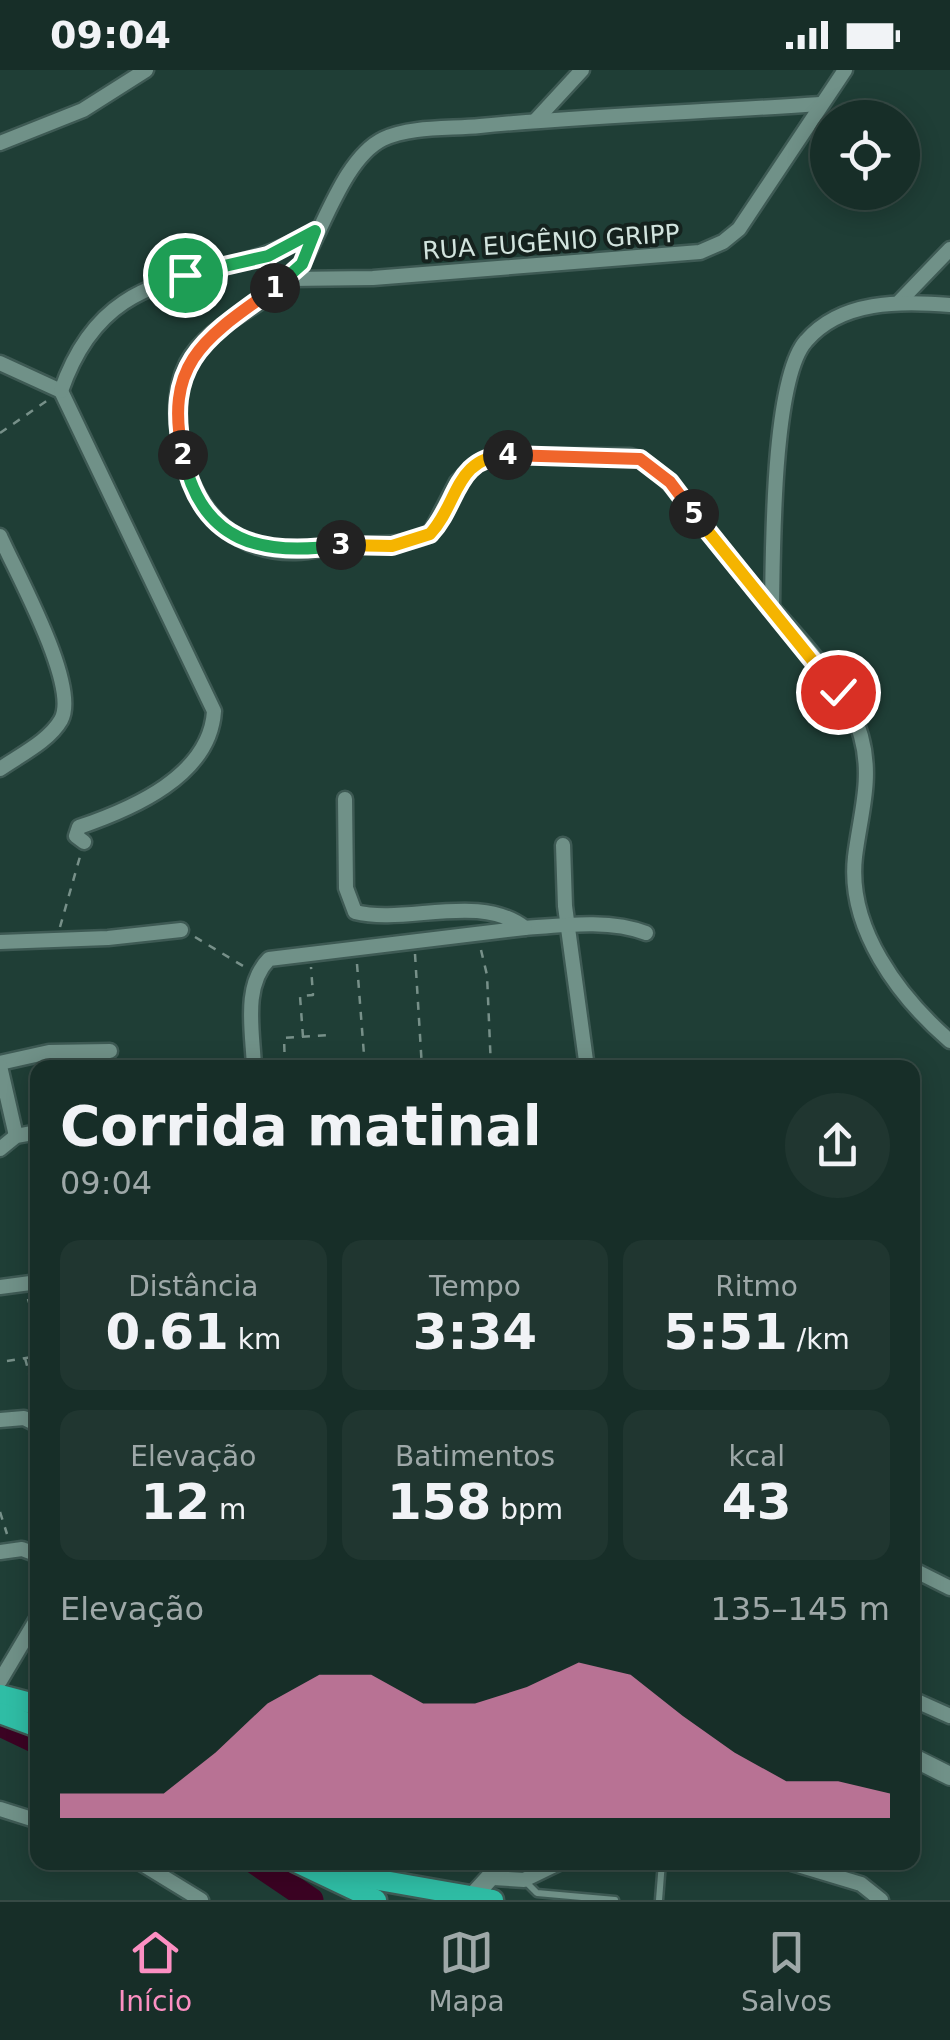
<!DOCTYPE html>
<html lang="pt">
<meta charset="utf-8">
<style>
body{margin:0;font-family:"DejaVu Sans",sans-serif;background:#203630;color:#f1f3f6;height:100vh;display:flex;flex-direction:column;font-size:38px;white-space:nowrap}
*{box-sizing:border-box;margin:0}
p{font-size:32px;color:#9ea8a8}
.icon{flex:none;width:55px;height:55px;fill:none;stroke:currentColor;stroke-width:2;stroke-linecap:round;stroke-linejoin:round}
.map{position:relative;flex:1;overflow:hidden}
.side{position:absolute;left:30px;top:990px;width:890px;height:810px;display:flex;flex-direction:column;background:#172e28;border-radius:20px;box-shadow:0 5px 25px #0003,0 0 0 2px #364a45}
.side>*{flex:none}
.controls{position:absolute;left:810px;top:30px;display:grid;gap:20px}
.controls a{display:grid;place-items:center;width:110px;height:110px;border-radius:50%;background:#172e28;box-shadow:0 5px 25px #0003,0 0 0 2px #364a45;font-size:50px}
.pin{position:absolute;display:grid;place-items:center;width:85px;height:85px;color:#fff;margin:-42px;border:5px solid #fff;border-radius:50%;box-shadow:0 2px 10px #0007}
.km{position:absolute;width:50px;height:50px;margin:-25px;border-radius:50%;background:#222;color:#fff;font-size:28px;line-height:50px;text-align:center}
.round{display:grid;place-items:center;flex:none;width:105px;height:105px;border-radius:52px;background:#203630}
.headline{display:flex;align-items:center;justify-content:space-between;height:170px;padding:0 30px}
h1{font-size:55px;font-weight:700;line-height:75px}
.figures{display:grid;grid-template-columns:repeat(3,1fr);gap:15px;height:170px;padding:10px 30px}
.figures div{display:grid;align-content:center;border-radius:20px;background:#203630;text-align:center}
.figures b{font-size:50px;font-weight:700}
.figures small{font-size:28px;font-weight:400}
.figures p{font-size:28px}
.chart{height:280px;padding:20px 30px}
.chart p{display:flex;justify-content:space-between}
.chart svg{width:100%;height:180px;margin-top:10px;fill:#fc8fc2;opacity:.7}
.status{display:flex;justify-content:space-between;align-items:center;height:70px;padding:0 50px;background:#172e28;direction:ltr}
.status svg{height:28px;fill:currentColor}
.tabs{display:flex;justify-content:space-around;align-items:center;height:140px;border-top:2px solid #364a45;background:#172e28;font-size:28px;color:#9ea8a8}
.tabs a{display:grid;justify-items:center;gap:5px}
.tabs .on{color:#fc8fc2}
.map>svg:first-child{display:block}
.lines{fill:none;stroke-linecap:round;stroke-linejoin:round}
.river{stroke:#3b0323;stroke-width:25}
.service-casing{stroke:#3e5a54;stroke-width:11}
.minor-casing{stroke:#3e5a54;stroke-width:19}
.tertiary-casing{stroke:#3e5a54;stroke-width:22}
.primary-casing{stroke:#3e5a54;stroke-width:25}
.path{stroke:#779089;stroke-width:2.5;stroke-dasharray:8 8;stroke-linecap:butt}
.service{stroke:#709188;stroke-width:6}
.minor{stroke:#709188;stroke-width:14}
.tertiary{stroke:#709188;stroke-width:18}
.primary{stroke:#2fbda5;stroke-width:20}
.split-1-casing{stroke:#fff;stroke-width:20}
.split-2-casing{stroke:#fff;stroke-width:20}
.split-3-casing{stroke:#fff;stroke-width:20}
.split-4-casing{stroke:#fff;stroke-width:20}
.split-5-casing{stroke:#fff;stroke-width:20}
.split-6-casing{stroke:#fff;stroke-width:20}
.split-1{stroke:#22a559;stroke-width:12}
.split-2{stroke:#f0652b;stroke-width:12}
.split-3{stroke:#22a559;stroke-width:12}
.split-4{stroke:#f5b400;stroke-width:12}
.split-5{stroke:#f0652b;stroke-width:12}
.split-6{stroke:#f5b400;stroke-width:12}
.labels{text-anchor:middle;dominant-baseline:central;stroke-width:8;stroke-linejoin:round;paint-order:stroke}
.street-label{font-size:25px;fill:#d2e4de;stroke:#15221e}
</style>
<div class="status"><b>09:04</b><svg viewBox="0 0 49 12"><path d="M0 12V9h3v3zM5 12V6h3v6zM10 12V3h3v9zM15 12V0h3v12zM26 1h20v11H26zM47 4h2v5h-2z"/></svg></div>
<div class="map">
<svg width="950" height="1830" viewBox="0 0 950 1830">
<rect width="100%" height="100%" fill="#1f3e36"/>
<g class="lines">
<g class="river">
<polyline points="0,1654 38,1672"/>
<polyline points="255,1792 311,1830"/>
</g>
<defs>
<g id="service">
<polyline points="526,1812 537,1823 615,1830"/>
<polyline points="659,1830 662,1792"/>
</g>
<g id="minor">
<path d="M821 34C707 42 593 45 480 56 449 59 411 56 383 69 344 88 323 160 301 195 274 237 211 248 187 293 173 320 176 354 182 382 194 438 234 484 296 482 311 482 326 477 341 475 373 473 399 478 430 464L457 412 479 392 497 386H630C645 390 656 400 667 411 696 439 718 476 744 506 781 550 845 610 861 666 873 709 860 745 855 787 847 858 899 927 950 971"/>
<polyline points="535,51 582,0"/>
<polyline points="0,73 83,40 146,0"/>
<polyline points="288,209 373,208 700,182 723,172 739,159 845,0"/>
<polyline points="900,231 950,179"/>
<polyline points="0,293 61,321"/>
<path d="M61 321 214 641C210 706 132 739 79 757L76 766 84 772"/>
<path d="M61 321C109 182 211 223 315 161"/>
<path d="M0 466C15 501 80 616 61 650 49 671 20 685 0 699"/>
<path d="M772 536C773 482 772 309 806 271 841 230 901 231 950 235"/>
<polyline points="563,775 565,836 587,998"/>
<path d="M525 858C563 855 611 849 646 863"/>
<polyline points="0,872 108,868 181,860"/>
<polyline points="0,993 49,982 110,981"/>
<polyline points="0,996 16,1066"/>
<path d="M254 998C253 963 242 916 269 889L525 858C479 822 406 855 355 842L346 818 345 729"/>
<polyline points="0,1079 16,1066 38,1062"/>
<polyline points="0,1217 38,1212"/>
<polyline points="0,1350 24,1348 38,1355"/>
<polyline points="0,1482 22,1479 38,1485"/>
<polyline points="912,1499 950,1518"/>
<polyline points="0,1611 38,1547"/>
<polyline points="912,1629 950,1646"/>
<polyline points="0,1739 38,1751"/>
<polyline points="139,1792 201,1830"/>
<polyline points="788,1792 861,1814 881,1830"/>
<polyline points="493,1808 524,1810 561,1792"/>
</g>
<g id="tertiary">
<polyline points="912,1687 950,1706"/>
<polyline points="470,1829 504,1792"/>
</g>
<g id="primary">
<polyline points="0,1625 38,1635"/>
<polyline points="0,1643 38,1657"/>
<polyline points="296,1792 376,1830"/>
<polyline points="341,1792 373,1809 493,1830"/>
</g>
</defs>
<use href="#service" class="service-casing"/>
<use href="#minor" class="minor-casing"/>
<use href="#tertiary" class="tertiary-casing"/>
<use href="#primary" class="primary-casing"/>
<g class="path">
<polyline points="0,363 48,330"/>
<polyline points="60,857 81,783"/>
<polyline points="195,867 248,899"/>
<polyline points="481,880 487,905 491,998"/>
<polyline points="415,884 422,998"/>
<polyline points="357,894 365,998"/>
<polyline points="303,967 300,926 313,925 311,897"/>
<polyline points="285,998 284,968 328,965"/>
<polyline points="28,1229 38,1263"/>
<polyline points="25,1288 38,1338"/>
<polyline points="7,1291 38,1286"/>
<polyline points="0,1442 7,1464"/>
</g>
<use href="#service" class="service"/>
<use href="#minor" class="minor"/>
<use href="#tertiary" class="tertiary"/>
<use href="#primary" class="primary"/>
</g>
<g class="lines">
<defs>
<polyline id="split-1" points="185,205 268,186 315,161 302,194 275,218"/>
<path id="split-2" d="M183 385C163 292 206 267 275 218"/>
<path id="split-3" d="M183 385C201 473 262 487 341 475"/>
<path id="split-4" d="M341 475 392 476 430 464C459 433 454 387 508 385"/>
<polyline id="split-5" points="508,385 640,389 670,412 694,444"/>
<polyline id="split-6" points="694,444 838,622"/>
</defs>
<use href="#split-1" class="split-1-casing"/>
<use href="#split-2" class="split-2-casing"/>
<use href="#split-3" class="split-3-casing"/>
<use href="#split-4" class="split-4-casing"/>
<use href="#split-5" class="split-5-casing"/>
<use href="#split-6" class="split-6-casing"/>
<use href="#split-1" class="split-1"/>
<use href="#split-2" class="split-2"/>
<use href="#split-3" class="split-3"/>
<use href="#split-4" class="split-4"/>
<use href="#split-5" class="split-5"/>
<use href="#split-6" class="split-6"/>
</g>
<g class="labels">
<g class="street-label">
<text transform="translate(551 172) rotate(-4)">RUA EUGÊNIO GRIPP</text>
</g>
</g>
</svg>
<div class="controls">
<a><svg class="icon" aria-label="locate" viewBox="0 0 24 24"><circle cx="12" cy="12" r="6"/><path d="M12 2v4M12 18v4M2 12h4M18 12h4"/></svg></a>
</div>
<div class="pin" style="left:185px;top:205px;background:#1e9e55"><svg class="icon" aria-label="arrive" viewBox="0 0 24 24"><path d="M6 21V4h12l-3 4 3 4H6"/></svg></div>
<div class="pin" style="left:838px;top:622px;background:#d93025"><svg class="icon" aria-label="check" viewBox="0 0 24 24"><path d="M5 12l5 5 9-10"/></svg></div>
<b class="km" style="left:275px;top:218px">1</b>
<b class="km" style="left:183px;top:385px">2</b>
<b class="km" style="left:341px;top:475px">3</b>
<b class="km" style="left:508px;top:385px">4</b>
<b class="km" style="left:694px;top:444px">5</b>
<section class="side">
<div class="headline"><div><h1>Corrida matinal</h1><p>09:04</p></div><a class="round"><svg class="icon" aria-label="share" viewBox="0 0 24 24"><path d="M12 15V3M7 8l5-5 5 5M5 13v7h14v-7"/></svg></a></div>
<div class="figures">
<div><p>Distância</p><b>0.61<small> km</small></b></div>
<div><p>Tempo</p><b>3:34</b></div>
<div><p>Ritmo</p><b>5:51<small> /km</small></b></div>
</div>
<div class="figures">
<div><p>Elevação</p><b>12<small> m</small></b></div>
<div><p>Batimentos</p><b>158<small> bpm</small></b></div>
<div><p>kcal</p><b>43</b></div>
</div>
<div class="chart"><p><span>Elevação</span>135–145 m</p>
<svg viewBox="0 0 160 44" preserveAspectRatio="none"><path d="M0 44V38L10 38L20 38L30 28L40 16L50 9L60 9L70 16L80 16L90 12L100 6L110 9L120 19L130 28L140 35L150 35L160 38V44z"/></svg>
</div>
</section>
</div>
<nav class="tabs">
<a class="on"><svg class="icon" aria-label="home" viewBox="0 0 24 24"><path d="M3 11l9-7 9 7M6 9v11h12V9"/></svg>Início</a>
<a><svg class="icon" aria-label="map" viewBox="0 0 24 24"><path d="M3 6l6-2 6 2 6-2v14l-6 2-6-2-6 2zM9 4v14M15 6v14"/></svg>Mapa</a>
<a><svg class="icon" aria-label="saved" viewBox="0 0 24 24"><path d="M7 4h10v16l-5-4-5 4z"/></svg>Salvos</a>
</nav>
